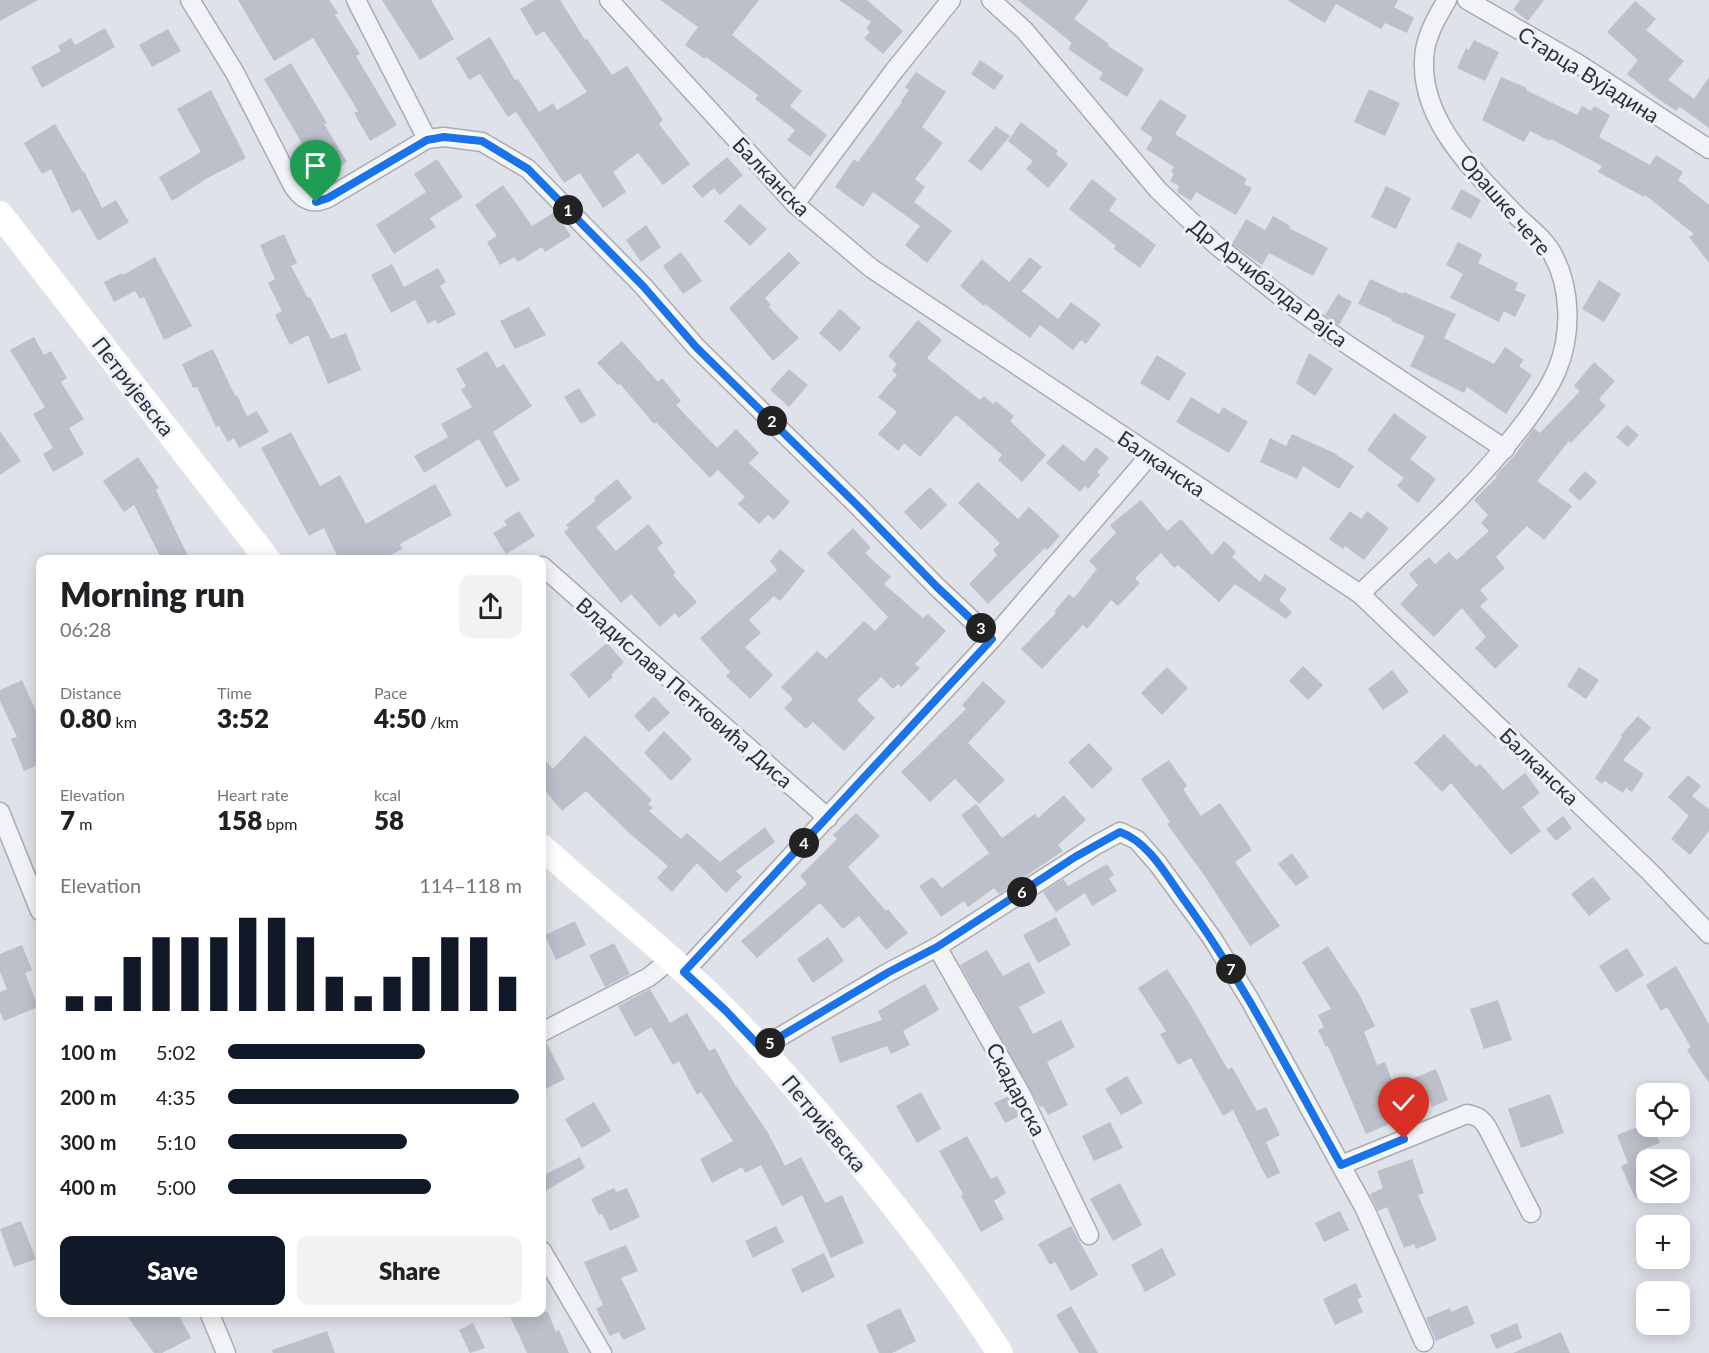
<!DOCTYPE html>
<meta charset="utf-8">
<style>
body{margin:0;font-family:Lato,sans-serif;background:#f2f2f2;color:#202124;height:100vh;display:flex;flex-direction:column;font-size:22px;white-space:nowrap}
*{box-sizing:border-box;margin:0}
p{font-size:20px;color:#757577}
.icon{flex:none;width:33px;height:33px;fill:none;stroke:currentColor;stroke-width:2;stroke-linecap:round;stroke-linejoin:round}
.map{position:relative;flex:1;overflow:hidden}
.panel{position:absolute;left:36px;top:555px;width:510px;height:762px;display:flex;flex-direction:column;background:#fff;border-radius:12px;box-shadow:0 3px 15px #0003}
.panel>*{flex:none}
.buttons{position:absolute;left:1636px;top:1083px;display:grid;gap:12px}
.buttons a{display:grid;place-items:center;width:54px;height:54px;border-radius:12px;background:#fff;box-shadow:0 3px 15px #0003;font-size:30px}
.pin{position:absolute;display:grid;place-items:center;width:51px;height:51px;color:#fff;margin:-62px -26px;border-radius:50% 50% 50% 0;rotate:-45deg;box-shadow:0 0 6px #0007}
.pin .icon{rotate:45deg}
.km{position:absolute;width:30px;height:30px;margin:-15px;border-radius:50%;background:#222;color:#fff;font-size:16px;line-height:30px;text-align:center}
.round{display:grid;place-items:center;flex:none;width:63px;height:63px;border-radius:12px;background:#f2f2f2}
.headline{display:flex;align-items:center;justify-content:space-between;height:102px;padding:0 24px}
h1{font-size:33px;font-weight:800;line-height:45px}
.figures{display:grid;grid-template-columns:repeat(3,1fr);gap:9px;height:102px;padding:6px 24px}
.figures div{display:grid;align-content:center}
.figures b{font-size:26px;font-weight:800}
.figures small{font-size:16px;font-weight:400}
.figures p{font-size:16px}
.chart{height:168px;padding:12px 24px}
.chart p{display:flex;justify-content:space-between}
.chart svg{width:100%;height:108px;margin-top:6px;stroke:#111827;stroke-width:6}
.cta{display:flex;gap:12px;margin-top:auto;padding:12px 24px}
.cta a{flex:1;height:69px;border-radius:12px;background:#111827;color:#fff;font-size:24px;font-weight:800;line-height:69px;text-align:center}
.cta a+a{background:#f2f2f2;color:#202124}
ul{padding:0 24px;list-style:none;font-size:20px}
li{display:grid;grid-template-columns:96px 72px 1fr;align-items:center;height:45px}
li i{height:15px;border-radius:8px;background:#111827}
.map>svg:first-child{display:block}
.building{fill:#bcc0ca}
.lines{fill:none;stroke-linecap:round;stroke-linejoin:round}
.minor-casing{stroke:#a8acb5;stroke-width:21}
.minor{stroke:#f1f3f6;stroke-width:18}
.secondary{stroke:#fff;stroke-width:26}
.route-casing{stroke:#fff;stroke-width:12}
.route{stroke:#1a73e8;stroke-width:8}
.labels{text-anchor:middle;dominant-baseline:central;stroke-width:6;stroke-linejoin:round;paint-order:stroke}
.street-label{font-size:21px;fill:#292f3e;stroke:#eef1f5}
</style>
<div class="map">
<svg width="1709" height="1353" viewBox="0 0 1709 1353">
<rect width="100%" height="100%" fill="#dfe2e8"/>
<g class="building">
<polygon points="0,0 38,0 0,21"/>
<polygon points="238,0 329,0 338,13 335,15 360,54 356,56 397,125 370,141 354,113 358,111 313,38 274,61"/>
<polygon points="382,0 431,0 454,39 420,60"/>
<polygon points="535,0 560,0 585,40 587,39 612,75 627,66 663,120 659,124 690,164 663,185 638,153 613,172 626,192 603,208 580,173 564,183 516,112 508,117 480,74 469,80 456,58 490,37 515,80 518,79 539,112 553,103 557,110 587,92 544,31 536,36 520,9"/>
<polygon points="660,0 759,0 732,35 802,91 790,106 827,135 810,157 787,140 795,130 755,99 758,95 706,57 705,59 685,45 698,27"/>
<polygon points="839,0 867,0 903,31 883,54 864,38 870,32 866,28 871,22"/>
<polygon points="1018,0 1089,0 1074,19 1109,44 1108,46 1144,69 1127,97 1099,79 1103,73 1068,49 1072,43"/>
<polygon points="1287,0 1398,0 1394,7 1414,18 1407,33 1385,23 1381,29 1336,4 1325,23"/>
<polygon points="1520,0 1544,0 1528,21 1513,9"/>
<polygon points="1635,1 1656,19 1646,30 1684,61 1668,80 1694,99 1709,77 1709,128 1680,107 1676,111 1654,96 1627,74 1638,60 1607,32"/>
<polygon points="105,28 115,47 42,88 31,67 61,51 58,46 71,38 75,45"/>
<polygon points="168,29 181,51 152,67 139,45"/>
<polygon points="1474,40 1499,52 1485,81 1457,68 1466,48 1469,50"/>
<polygon points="980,60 1004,76 994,90 971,74"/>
<polygon points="291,63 327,123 324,124 347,162 331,172 329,168 320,174 264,79"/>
<polygon points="916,72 946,92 922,127 943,143 915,179 925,187 914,202 952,231 927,263 905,245 920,226 873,192 863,207 835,187 854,159 858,162 902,102 901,101 909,90 905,87"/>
<polygon points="1501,77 1527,88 1526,90 1577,115 1582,106 1591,111 1594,106 1610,115 1599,137 1650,165 1656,155 1683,172 1678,180 1709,205 1709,263 1689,237 1694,234 1645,195 1644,197 1598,172 1602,166 1551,139 1550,141 1530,131 1524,142 1482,120"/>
<polygon points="1369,89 1400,103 1385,136 1354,122"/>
<polygon points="211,90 246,158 206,179 172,201 159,177 201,152 177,109"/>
<polygon points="1160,99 1187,116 1175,134 1247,179 1244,184 1252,188 1236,215 1196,192 1191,201 1177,192 1179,186 1170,181 1174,174 1171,172 1174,167 1146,149 1153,138 1140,129"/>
<polygon points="1021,122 1058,151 1056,154 1068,164 1048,188 1026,169 1033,161 1008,141"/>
<polygon points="55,124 83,172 84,171 102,208 116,200 129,222 98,241 80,209 72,213 51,169 42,174 24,143"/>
<polygon points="996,126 1010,136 981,171 968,161"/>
<polygon points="727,157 743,175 720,195 714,188 702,198 692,186"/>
<polygon points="437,159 463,197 430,218 436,227 394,254 376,225 426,192 414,174"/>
<polygon points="1092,179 1117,199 1109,210 1156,245 1140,268 1114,249 1116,246 1069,209"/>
<polygon points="503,185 532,226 555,212 571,236 545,252 542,247 518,262 514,257 500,265 487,242 497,236 475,205"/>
<polygon points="1386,186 1411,198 1396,229 1371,217"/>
<polygon points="1461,189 1481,200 1471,219 1451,209"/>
<polygon points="740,204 767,229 750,246 724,221"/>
<polygon points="1273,216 1290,226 1289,228 1328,248 1313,276 1269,253 1262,265 1232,244 1246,219 1265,230"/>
<polygon points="646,225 661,247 641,262 626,240"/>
<polygon points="284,234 297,263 291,266 308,298 310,297 331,339 346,333 361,370 328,384 308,335 290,345 275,315 282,311 268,283 275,279 260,245"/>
<polygon points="1458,242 1482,254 1478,263 1518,283 1515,290 1526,295 1515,317 1504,311 1499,322 1450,298 1463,274 1446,265"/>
<polygon points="681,252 702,281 683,294 663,266"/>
<polygon points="789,252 800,263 765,298 771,305 769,307 799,338 773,361 729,308"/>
<polygon points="155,257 192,326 164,340 144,297 140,299 135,291 114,302 104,282 122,273 123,275"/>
<polygon points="1030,257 1042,267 1022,291 1058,319 1071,302 1101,324 1086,344 1081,340 1073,350 1040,325 1030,338 985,304 984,306 960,286 982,259 1009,282"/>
<polygon points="392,264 404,287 438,268 446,282 440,286 456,314 438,324 435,320 428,324 415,300 391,313 371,275"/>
<polygon points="1370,279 1403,294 1404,292 1456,314 1444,338 1494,364 1505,347 1524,360 1519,366 1532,375 1506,414 1467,387 1464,393 1410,366 1425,336 1391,321 1392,319 1358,304"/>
<polygon points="1599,280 1621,294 1604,322 1582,309"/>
<polygon points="1338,294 1352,302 1339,325 1325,315"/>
<polygon points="529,307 546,335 515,349 500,321"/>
<polygon points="840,309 861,328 840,352 819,333"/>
<polygon points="918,320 942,340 927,358 980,400 984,396 993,404 996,401 1014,416 1010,421 1046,455 1022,482 998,460 1002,455 956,415 920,457 904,443 898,451 878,434 897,412 878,397 897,375 892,370 897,364 888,356"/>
<polygon points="34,337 44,355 51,351 67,378 61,382 84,419 69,428 84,454 53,472 43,454 53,448 33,414 45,407 10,350"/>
<polygon points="622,341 658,382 662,378 681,401 676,405 717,448 736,429 759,453 749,463 790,502 774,520 768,515 759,524 738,504 745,497 718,470 710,478 656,422 654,424 620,384 618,385 597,363"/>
<polygon points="213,349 235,396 237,395 247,416 257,411 269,432 239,448 234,438 228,442 219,426 216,427 197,387 193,388 182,364"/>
<polygon points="487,351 497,368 504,364 532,406 493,432 520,480 506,488 479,439 424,473 414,456 448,437 441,424 472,407 461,390 466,386 456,369"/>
<polygon points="1309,353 1333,369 1315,396 1296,383"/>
<polygon points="1157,355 1186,373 1169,401 1140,383"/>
<polygon points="1594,362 1615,381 1599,399 1606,406 1571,443 1569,441 1537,481 1572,506 1544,540 1527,526 1496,557 1505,568 1480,590 1488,599 1480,606 1519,646 1495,669 1475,648 1486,637 1462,608 1434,637 1400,604 1418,585 1409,574 1429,557 1435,564 1449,552 1457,560 1489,531 1481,523 1488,515 1474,500 1497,477 1495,476 1514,456 1534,428 1540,433 1580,391 1574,386"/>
<polygon points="789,369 808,385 789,407 770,390"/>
<polygon points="579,388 596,415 581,424 564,397"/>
<polygon points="1191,397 1219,414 1223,407 1248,422 1229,453 1176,422"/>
<polygon points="1394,413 1427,437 1410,459 1436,479 1418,503 1397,486 1404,478 1367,450"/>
<polygon points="1627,425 1639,435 1628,447 1616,437"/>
<polygon points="0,431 21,461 0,475"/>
<polygon points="291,432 320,486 340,475 366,524 435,484 452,515 400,544 402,549 381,560 339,560 324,528 309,536 261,448"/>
<polygon points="1292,434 1332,452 1354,466 1339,489 1303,466 1297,479 1260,462 1270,438 1286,446"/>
<polygon points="1063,444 1084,462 1096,447 1109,458 1097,472 1100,475 1088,489 1085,486 1080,492 1046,463"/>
<polygon points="138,457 159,488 156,490 190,560 162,560 134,505 124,512 103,481"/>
<polygon points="1585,471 1597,482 1580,501 1568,490"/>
<polygon points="617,479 632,498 596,527 616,551 648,524 663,543 657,548 676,573 673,575 697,602 679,618 675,613 660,627 631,594 621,603 564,532 569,528 566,525 595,501 594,498"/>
<polygon points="978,482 1018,519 1029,507 1060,536 1047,550 1045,548 988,604 969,584 997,555 993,550 1000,543 958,503"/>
<polygon points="930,487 947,505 921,530 904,512"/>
<polygon points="1141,500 1167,531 1181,519 1212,555 1224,541 1236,552 1232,557 1260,582 1265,574 1287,589 1279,600 1292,612 1286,619 1235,584 1219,602 1178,565 1174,568 1161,553 1135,578 1140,583 1118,606 1111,600 1087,629 1083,625 1042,669 1021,649 1056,613 1054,612 1069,594 1074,598 1097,569 1089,561 1116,533 1110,525"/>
<polygon points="519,511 535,536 506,554 493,533 507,525 504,521"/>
<polygon points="1350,511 1361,519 1367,511 1389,528 1364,560 1345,546 1343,549 1329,539"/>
<polygon points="853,528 871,548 865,553 891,577 884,584 923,618 928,614 946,631 915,664 920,668 901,687 898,684 893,689 881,677 857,700 875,718 844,751 813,722 806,729 784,708 793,699 781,687 817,651 826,659 864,621 875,631 888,617 827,553"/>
<polygon points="780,549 805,571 780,601 774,596 749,620 761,633 745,647 773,675 750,699 726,676 730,672 700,638 777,570 770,561"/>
<polygon points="607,643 624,662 611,675 613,677 589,698 570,674"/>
<polygon points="1303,666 1323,685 1308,700 1289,681"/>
<polygon points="1167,667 1188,688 1162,715 1141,693"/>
<polygon points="1579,667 1599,680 1586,699 1567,686"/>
<polygon points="1392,670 1409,692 1383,710 1368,689"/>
<polygon points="22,680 40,720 40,764 24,771 11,739 17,737 0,701 0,690"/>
<polygon points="983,681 1006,702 968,743 1005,780 979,804 955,779 930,802 901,772 966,709 962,705"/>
<polygon points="654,696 670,713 649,732 634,716"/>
<polygon points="1638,716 1651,728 1623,760 1644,774 1632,792 1626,788 1623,793 1605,781 1602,784 1595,778 1622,737 1620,736"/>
<polygon points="664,731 692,759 671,781 644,753"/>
<polygon points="1444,734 1476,767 1480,764 1503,790 1525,773 1540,793 1522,807 1541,831 1511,855 1451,783 1442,792 1414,763"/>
<polygon points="585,735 652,800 648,804 653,808 649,811 681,839 687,833 720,862 765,827 775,842 736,871 742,877 726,893 697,863 672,892 657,878 668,866 629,833 586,791 562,811 542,787 542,757 553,769"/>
<polygon points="1089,743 1113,769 1092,789 1068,762"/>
<polygon points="1169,760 1187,786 1183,789 1201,816 1220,803 1252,850 1235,862 1280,926 1250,946 1206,878 1167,824 1170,822 1141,779"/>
<polygon points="1688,775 1701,786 1692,796 1709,809 1709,831 1690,855 1671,839 1689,816 1668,797"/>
<polygon points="1064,795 1086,820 1058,845 1063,851 999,894 994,888 968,907 964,901 941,917 919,886 933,877 942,888 989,853 961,815 976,804 1002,838 1035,814 1038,818"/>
<polygon points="856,813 880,836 848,867 886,911 888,909 908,933 886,950 859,916 843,929 820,903 757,958 741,941 807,884 800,876 837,839 833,835"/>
<polygon points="1563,816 1572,828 1556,841 1546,829"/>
<polygon points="1292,853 1309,877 1296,886 1278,864"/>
<polygon points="1107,864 1114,875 1109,878 1117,891 1092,906 1085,893 1056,912 1043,892 1063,879 1068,886"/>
<polygon points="1593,877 1611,899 1589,916 1571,894"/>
<polygon points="1056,917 1071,945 1038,963 1023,935"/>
<polygon points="575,921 586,945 556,960 545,935"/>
<polygon points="828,937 844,961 813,983 797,959"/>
<polygon points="614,943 630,974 605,987 589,955"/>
<polygon points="22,945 32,970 25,973 38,1007 4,1021 0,1012 0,992 7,989 0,972 0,954"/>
<polygon points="1328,946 1359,994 1375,1026 1364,1032 1377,1065 1385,1062 1394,1086 1436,1069 1448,1100 1432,1107 1428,1096 1397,1109 1401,1119 1366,1134 1328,1046 1326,1047 1318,1030 1324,1027 1318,1015 1331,1009 1302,962"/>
<polygon points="1627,948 1644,975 1616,993 1599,966"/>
<polygon points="987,950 1003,976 1029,962 1045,993 1019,1007 1033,1034 1061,1020 1075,1047 1047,1062 1068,1105 1048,1115 1043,1106 1040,1107 960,965"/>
<polygon points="1676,966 1709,1024 1709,1083 1687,1050 1691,1047 1667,1007 1661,1011 1646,985"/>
<polygon points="1167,969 1190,1004 1228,1070 1232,1067 1257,1111 1266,1107 1280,1135 1266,1142 1280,1173 1267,1179 1233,1110 1223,1116 1191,1058 1178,1065 1160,1034 1166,1031 1138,988"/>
<polygon points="925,984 939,1010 903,1031 910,1045 891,1054 887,1046 840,1063 831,1037 882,1020 878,1011"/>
<polygon points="650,989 670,1023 687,1013 709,1051 715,1048 736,1087 737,1087 768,1133 785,1166 801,1157 825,1203 842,1195 864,1243 831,1258 802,1195 782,1206 761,1165 745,1173 742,1167 712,1183 700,1159 733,1141 701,1092 697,1095 679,1061 673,1065 651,1027 635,1037 618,1006"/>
<polygon points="1498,1000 1512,1040 1484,1049 1470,1009"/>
<polygon points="546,1042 565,1079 542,1091 542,1043"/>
<polygon points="1127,1076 1143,1103 1121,1115 1105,1089"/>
<polygon points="921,1092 941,1129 917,1143 896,1106"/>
<polygon points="1550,1094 1564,1133 1521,1148 1508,1109"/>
<polygon points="1009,1096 1019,1116 1005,1123 994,1103"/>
<polygon points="594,1102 611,1131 582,1148 565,1119"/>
<polygon points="1110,1122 1123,1148 1094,1161 1082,1136"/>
<polygon points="1640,1126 1653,1126 1660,1143 1646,1148 1647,1192 1635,1198 1621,1166 1628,1163 1617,1135"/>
<polygon points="967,1136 991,1179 997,1176 1006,1193 994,1201 1004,1219 981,1232 961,1196 963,1194 939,1151"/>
<polygon points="580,1157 585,1168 542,1193 542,1176"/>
<polygon points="1412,1159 1424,1193 1418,1195 1437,1240 1416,1249 1414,1244 1404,1248 1387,1207 1378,1211 1370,1194 1383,1188 1377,1171"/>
<polygon points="1120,1183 1142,1225 1113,1241 1090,1199"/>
<polygon points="614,1188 616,1192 627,1188 640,1217 610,1231 602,1214 599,1215 591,1199"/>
<polygon points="1340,1211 1349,1230 1324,1242 1315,1223"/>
<polygon points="21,1221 36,1259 14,1267 0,1229"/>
<polygon points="776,1226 784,1242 753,1258 745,1241"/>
<polygon points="1071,1226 1098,1275 1071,1291 1055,1262 1050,1265 1038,1244"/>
<polygon points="626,1245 638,1271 621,1278 646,1329 623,1340 619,1332 610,1336 596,1309 603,1305 584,1262"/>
<polygon points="1162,1248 1176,1275 1145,1292 1131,1265"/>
<polygon points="824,1253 835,1277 802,1293 791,1269"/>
<polygon points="1356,1283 1362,1297 1357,1299 1363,1312 1335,1325 1323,1299"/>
<polygon points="1467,1305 1475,1324 1436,1341 1426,1318 1450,1308 1451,1312"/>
<polygon points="1071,1306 1098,1353 1079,1353 1056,1315"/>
<polygon points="900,1308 916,1341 892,1353 879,1353 866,1325"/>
<polygon points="124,1312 177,1312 191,1338 162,1353 154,1353"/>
<polygon points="508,1312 548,1312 556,1332 559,1330 569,1353 527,1353"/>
<polygon points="473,1323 485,1348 470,1353 459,1330"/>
<polygon points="1517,1323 1522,1338 1496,1349 1490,1335"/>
<polygon points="327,1331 335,1353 273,1353 272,1350"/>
<polygon points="1561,1332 1570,1353 1513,1353"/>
</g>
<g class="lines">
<defs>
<g id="minor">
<path d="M190 0 235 73 293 186C302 200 313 205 328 198L427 139"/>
<polyline points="356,0 427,139 444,137 482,142 528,169 643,286 696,347 857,505 937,587 992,639"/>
<polyline points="609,0 795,204 871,268 1360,594 1650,872 1709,934"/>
<polyline points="991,0 1025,31 1158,190 1216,245 1293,306 1348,345 1505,449"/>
<polyline points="1467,0 1577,63 1709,149"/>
<polyline points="795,204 894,71 951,0"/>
<polyline points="542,566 828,818"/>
<path d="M1360 594C1416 540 1474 489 1521 427 1535 409 1548 391 1557 370 1572 334 1571 288 1553 255 1545 239 1528 227 1516 215 1474 171 1415 117 1425 50 1428 32 1438 15 1447 0"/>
<polyline points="0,812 40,911"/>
<polyline points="937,947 1022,1096 1089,1235"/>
<polyline points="684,972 992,639 1150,455"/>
<polyline points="542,1032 649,977 670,960"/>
<polyline points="761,1048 889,972 937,947 1096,845 1120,832 1137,840 1158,864 1212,938 1250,1000 1365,1209 1424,1342"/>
<path d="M1341 1165 1467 1114C1477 1116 1481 1118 1487 1127L1531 1213"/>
<polyline points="542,1251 602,1353"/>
<polyline points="209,1312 226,1353"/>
</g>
</defs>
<use href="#minor" class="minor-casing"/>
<use href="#minor" class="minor"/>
<g class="secondary">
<polyline points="0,214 268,560"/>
<path d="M542 847C602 902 668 952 725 1010 757 1042 786 1077 816 1111 882 1188 945 1268 1000 1353"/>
</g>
</g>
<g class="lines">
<defs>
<path id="route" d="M316 202 328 198 427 140 444 137 482 141 528 169 643 286 696 347 857 505 937 587 992 639 684 972 726 1011 761 1048 889 972 937 947 1075 857 1120 832C1148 842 1165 873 1182 897 1243 981 1290 1074 1341 1165L1404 1139"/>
</defs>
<use href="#route" class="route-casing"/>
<use href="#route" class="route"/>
</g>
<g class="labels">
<g class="street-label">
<text transform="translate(1589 74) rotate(32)">Старца Вујадина</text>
<text transform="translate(772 176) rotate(46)">Балканска</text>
<text transform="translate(1506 204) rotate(49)">Орашке чете</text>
<text transform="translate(1269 282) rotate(38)">Др Арчибалда Рајса</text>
<text transform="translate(134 386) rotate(52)">Петријевска</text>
<text transform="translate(1162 463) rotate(34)">Балканска</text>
<text transform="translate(685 692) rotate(41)">Владислава Петковића Диса</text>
<text transform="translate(1540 766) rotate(44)">Балканска</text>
<text transform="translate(1017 1089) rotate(62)">Скадарска</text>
<text transform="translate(825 1123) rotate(50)">Петријевска</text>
</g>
</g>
</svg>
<div class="buttons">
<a><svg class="icon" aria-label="locate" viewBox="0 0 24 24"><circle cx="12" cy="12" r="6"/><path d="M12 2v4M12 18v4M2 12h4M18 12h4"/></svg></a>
<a><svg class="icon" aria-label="layers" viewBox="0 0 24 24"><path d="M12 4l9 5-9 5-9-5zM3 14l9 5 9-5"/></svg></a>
<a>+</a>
<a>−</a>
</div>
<div class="pin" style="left:316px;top:202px;background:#1e9e55"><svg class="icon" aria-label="arrive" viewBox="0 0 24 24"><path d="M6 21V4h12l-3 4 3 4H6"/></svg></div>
<div class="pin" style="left:1404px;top:1139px;background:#d93025"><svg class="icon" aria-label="check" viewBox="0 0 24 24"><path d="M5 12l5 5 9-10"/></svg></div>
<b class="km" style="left:568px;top:210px">1</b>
<b class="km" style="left:772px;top:421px">2</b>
<b class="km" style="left:981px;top:628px">3</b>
<b class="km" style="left:804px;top:843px">4</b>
<b class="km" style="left:770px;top:1043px">5</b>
<b class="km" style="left:1022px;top:892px">6</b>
<b class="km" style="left:1231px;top:969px">7</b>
<section class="panel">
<div class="headline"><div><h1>Morning run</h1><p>06:28</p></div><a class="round"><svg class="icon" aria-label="share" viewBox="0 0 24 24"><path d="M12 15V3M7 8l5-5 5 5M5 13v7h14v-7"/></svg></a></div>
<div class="figures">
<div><p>Distance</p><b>0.80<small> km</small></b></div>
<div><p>Time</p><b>3:52</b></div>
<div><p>Pace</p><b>4:50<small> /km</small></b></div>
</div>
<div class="figures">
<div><p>Elevation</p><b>7<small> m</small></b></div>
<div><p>Heart rate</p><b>158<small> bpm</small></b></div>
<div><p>kcal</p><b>58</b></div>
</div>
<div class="chart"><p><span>Elevation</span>114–118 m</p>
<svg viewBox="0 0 160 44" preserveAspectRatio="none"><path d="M5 44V38M15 44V38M25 44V22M35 44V14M45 44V14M55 44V14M65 44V6M75 44V6M85 44V14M95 44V30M105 44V38M115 44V30M125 44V22M135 44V14M145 44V14M155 44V30"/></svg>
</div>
<ul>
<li><b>100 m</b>5:02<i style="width:67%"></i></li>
<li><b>200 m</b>4:35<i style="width:99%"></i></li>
<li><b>300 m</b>5:10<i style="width:61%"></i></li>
<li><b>400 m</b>5:00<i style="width:69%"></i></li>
</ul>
<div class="cta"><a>Save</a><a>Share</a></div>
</section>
</div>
